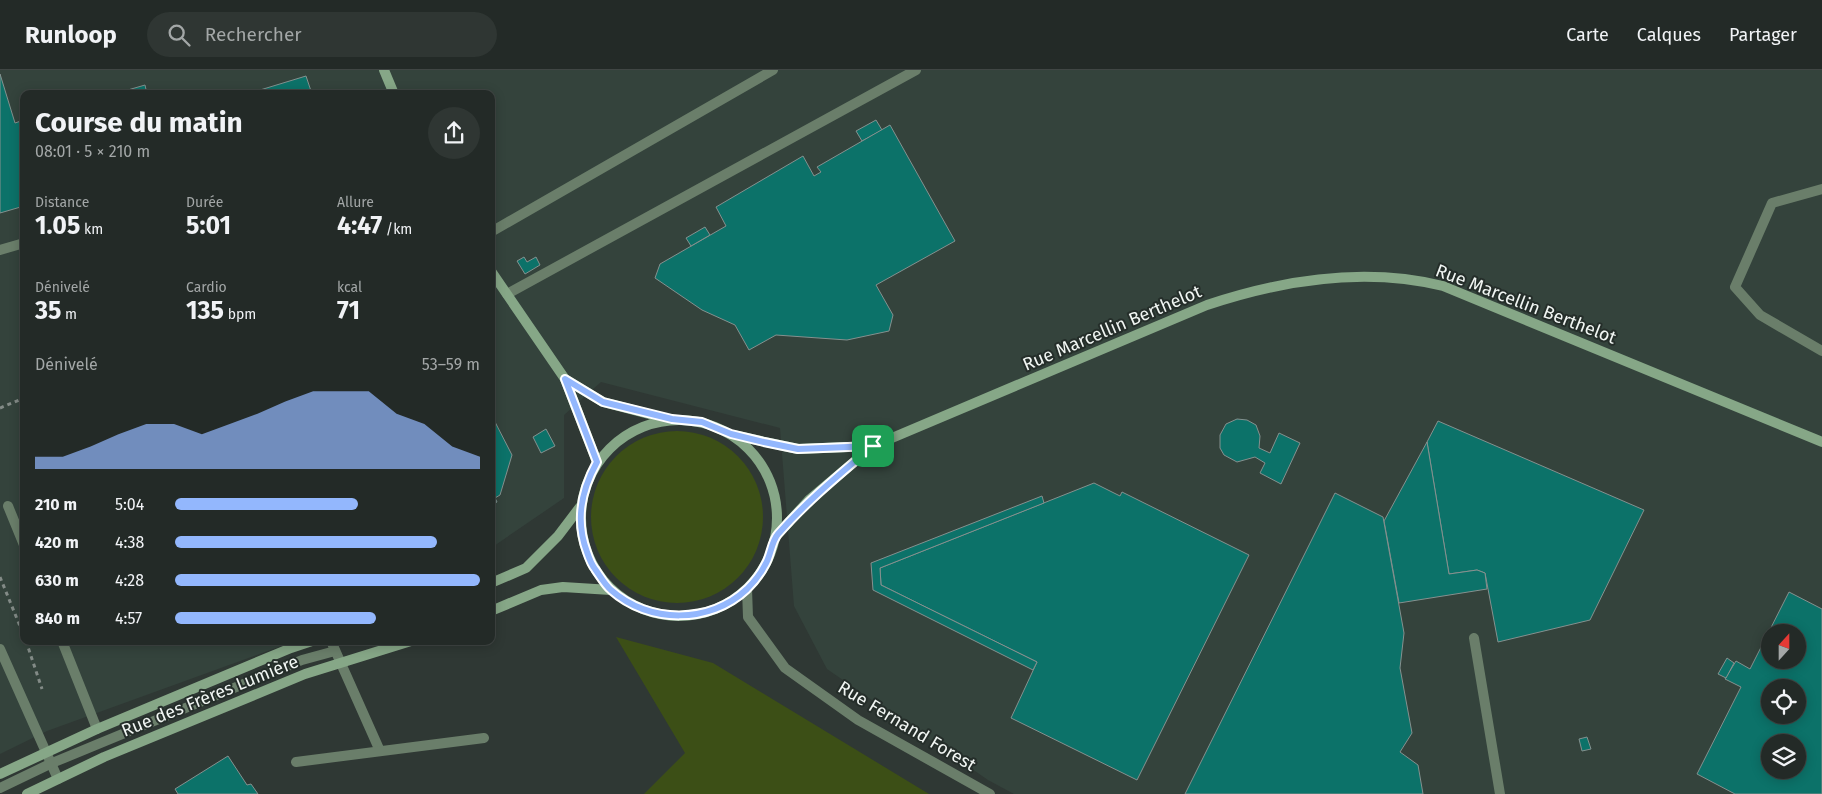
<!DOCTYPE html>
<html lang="fr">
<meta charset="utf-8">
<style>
body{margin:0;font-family:"Fira Sans",sans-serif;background:#2f3633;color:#f1f3f6;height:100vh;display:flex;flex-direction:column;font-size:19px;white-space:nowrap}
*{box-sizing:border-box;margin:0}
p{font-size:16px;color:#a3a7a7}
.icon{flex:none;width:28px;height:28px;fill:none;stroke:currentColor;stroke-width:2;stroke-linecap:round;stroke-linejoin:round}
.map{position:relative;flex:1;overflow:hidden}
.drawer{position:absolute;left:20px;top:20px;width:475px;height:555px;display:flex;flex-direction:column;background:#232a27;border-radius:10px;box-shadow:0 2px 12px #0003,0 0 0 1px #404644}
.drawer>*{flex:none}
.needle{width:32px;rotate:21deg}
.tools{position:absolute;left:1761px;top:554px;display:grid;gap:10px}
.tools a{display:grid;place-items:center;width:45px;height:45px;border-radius:50%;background:#232a27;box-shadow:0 2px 12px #0003,0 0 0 1px #404644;font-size:25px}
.pin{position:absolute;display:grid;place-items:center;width:42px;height:42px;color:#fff;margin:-21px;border-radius:10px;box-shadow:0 2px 8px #0006}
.round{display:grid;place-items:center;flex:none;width:52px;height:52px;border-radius:26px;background:#2f3633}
.headline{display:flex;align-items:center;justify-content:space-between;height:85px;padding:0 15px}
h1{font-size:28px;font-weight:700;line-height:38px}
.metrics{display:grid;grid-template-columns:repeat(3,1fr);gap:8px;height:85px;padding:5px 15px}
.metrics div{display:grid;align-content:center}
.metrics b{font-size:25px;font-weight:700}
.metrics small{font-size:14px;font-weight:400}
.metrics p{font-size:14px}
.chart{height:140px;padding:10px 15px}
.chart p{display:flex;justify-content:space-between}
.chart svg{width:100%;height:90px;margin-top:5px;fill:#93b7fd;opacity:.7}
ul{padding:0 15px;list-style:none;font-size:16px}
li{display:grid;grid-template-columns:80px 60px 1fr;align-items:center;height:38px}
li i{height:12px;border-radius:6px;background:#93b7fd}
header{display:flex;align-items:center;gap:30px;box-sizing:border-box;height:70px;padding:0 25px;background:#232a27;border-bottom:1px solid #404644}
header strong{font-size:24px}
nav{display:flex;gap:28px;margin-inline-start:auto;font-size:18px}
.search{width:350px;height:45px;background:#2f3633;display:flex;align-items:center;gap:12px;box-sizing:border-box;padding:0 18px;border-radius:28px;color:#a3a7a7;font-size:19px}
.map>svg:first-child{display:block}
.built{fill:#34433c;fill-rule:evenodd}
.green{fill:#3c4f16}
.building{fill:#0c7269;stroke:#85918f;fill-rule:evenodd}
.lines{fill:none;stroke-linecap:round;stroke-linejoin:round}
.path{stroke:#838b87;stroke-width:3;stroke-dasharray:4 4;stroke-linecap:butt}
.lane{stroke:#6a7e6a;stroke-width:10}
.street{stroke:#6a7e6a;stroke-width:10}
.secondary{stroke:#86a787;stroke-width:10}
.route-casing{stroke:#fff;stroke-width:10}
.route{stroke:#93b7fd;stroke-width:6}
.labels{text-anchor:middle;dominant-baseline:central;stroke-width:4;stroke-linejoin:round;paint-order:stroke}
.street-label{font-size:18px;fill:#f1f6f3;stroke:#252e2a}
</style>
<header>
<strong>Runloop</strong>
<div class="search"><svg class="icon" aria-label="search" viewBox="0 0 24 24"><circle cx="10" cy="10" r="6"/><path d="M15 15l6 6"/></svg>Rechercher</div>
<nav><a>Carte</a><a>Calques</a><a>Partager</a></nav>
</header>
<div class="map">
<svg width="1822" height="724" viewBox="0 0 1822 724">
<rect width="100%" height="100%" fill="#2f3834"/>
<path class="built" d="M0 0H1822V724H1014L988 710 827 599 794 536 780 358 601 312 564 345V428L491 478V24H24V571H295L47 661 0 684ZM1770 562H1798V590H1770ZM1770 618H1798V645H1770ZM1770 672H1798V700H1770Z"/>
<g class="green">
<circle cx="677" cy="447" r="86"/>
<polygon points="616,567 713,593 929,724 644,724 685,683"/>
</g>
<g class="building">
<polygon points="0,4 15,53 24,50 24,136 0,143"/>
<polygon points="306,6 312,24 247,24"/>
<polygon points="145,15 147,24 114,24"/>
<polygon points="876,50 882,60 862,71 856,61"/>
<polygon points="890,55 955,171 876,215 893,245 889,261 847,270 776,265 749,280 735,255 702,240 655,208 660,194 726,156 716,137 803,86 814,106 821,102 817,97"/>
<polygon points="705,157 710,165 691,176 686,168"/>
<polygon points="524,187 527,192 536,187 540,195 525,204 517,191"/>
<polygon points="1237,349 1247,350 1256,355 1260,366 1259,378 1270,383 1279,363 1300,373 1281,414 1260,403 1265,393 1255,387 1237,392 1224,385 1220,378 1220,365 1226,354"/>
<polygon points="494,350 512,385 500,425 495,428 497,432 491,435 491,351"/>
<polygon points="1438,351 1644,440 1590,550 1498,572 1485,503 1477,500 1449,504 1427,372"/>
<polygon points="546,359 555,376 541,383 533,367"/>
<polygon points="1427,372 1449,504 1477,500 1485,503 1487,519 1399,533 1384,451"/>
<polygon points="1094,413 1120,426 1122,422 1249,485 1137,710 1011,648 1037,592 881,515 880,498"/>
<polygon points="1335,423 1383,447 1404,563 1400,598 1412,663 1400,682 1418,695 1423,724 1185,724"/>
<polygon points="1042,426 1044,433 880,498 881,515 1037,592 1033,600 873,520 871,493"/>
<path d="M1789 522 1822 539V724H1735L1697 704 1741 617 1725 609 1736 591 1750 599ZM1770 562H1798V590H1770ZM1770 618H1798V645H1770ZM1770 672H1798V700H1770Z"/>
<polygon points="1727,588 1734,593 1726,608 1718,604"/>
<polygon points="1587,667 1591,679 1582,681 1579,669"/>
<polygon points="228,686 247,715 251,714 258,724 178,724 175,719"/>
</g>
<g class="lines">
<g class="path">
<polyline points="0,338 24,328"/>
<polyline points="0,507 24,566"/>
<polyline points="26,571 42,619"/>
</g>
<g class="lane">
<polyline points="1822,119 1772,133 1735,217 1760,245 1822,281"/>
<polyline points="491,162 773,0"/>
<polyline points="0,180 24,173"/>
<polyline points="507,224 916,0"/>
<polyline points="8,436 24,475"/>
<polyline points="1474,568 1500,724"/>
<polyline points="62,571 97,659"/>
<polyline points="331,571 380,681"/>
<polyline points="0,579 58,709"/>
<polyline points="296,692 484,668"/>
<polyline points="0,718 52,693 302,590 335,581"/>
</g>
<polyline class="street" points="747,519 748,547 785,598 858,650 990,724"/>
<g class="secondary">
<polyline points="384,0 394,24"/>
<polyline points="491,201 565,309 597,392"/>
<polyline points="565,309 603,332 668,349"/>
<circle cx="679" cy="448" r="98"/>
<polyline points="733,365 798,379 873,376"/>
<path d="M776 466 810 429 873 376 1207 235C1282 210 1366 197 1443 216L1822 372"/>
<polyline points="491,513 526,498 558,466 580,437"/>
<polyline points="491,541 541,520 563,517 611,520"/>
<polyline points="0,704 97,659 291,578 312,571"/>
<polyline points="27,724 104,687 305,604 411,571"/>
</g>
</g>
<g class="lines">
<defs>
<path id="route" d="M565 309 603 332 672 349 702 352 731 364 764 372 798 379 873 376C840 404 807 431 778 464 771 472 771 486 765 495 761 503 753 513 747 519 710 554 649 554 611 520 605 515 600 506 595 499 591 494 589 488 587 482 575 450 581 421 597 392Z"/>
</defs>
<use href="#route" class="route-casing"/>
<use href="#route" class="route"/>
</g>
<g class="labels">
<g class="street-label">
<text transform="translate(1526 234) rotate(21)">Rue Marcellin Berthelot</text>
<text transform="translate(1112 258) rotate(-23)">Rue Marcellin Berthelot</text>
<text transform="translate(210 626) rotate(-22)">Rue des Frères Lumière</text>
<text transform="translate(907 656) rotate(31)">Rue Fernand Forest</text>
</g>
</g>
</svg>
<div class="tools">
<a><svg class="needle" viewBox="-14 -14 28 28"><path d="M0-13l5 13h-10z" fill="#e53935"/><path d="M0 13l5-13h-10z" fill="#a3a7a7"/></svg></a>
<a><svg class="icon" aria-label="locate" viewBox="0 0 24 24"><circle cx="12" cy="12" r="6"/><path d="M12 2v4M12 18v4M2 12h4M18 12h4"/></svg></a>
<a><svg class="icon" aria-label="layers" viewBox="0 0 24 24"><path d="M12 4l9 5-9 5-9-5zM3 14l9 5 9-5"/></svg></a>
</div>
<div class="pin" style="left:873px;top:376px;background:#1e9e55"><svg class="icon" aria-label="arrive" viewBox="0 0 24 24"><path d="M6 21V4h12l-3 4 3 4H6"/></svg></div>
<section class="drawer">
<div class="headline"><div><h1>Course du matin</h1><p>08:01 · 5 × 210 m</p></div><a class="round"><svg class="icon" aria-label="share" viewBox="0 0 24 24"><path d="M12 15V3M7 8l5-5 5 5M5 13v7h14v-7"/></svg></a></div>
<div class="metrics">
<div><p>Distance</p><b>1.05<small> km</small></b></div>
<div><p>Durée</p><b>5:01</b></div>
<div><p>Allure</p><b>4:47<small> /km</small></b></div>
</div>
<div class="metrics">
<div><p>Dénivelé</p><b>35<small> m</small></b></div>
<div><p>Cardio</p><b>135<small> bpm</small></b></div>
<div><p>kcal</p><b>71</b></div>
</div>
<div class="chart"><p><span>Dénivelé</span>53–59 m</p>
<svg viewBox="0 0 160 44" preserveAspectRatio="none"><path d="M0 44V38L10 38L20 33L30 27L40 22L50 22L60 27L70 22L80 17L90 11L100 6L110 6L120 6L130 17L140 22L150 33L160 38V44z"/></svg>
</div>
<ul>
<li><b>210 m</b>5:04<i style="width:60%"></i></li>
<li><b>420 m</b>4:38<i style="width:86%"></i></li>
<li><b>630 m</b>4:28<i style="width:100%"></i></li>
<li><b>840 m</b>4:57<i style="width:66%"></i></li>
</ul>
</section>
</div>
